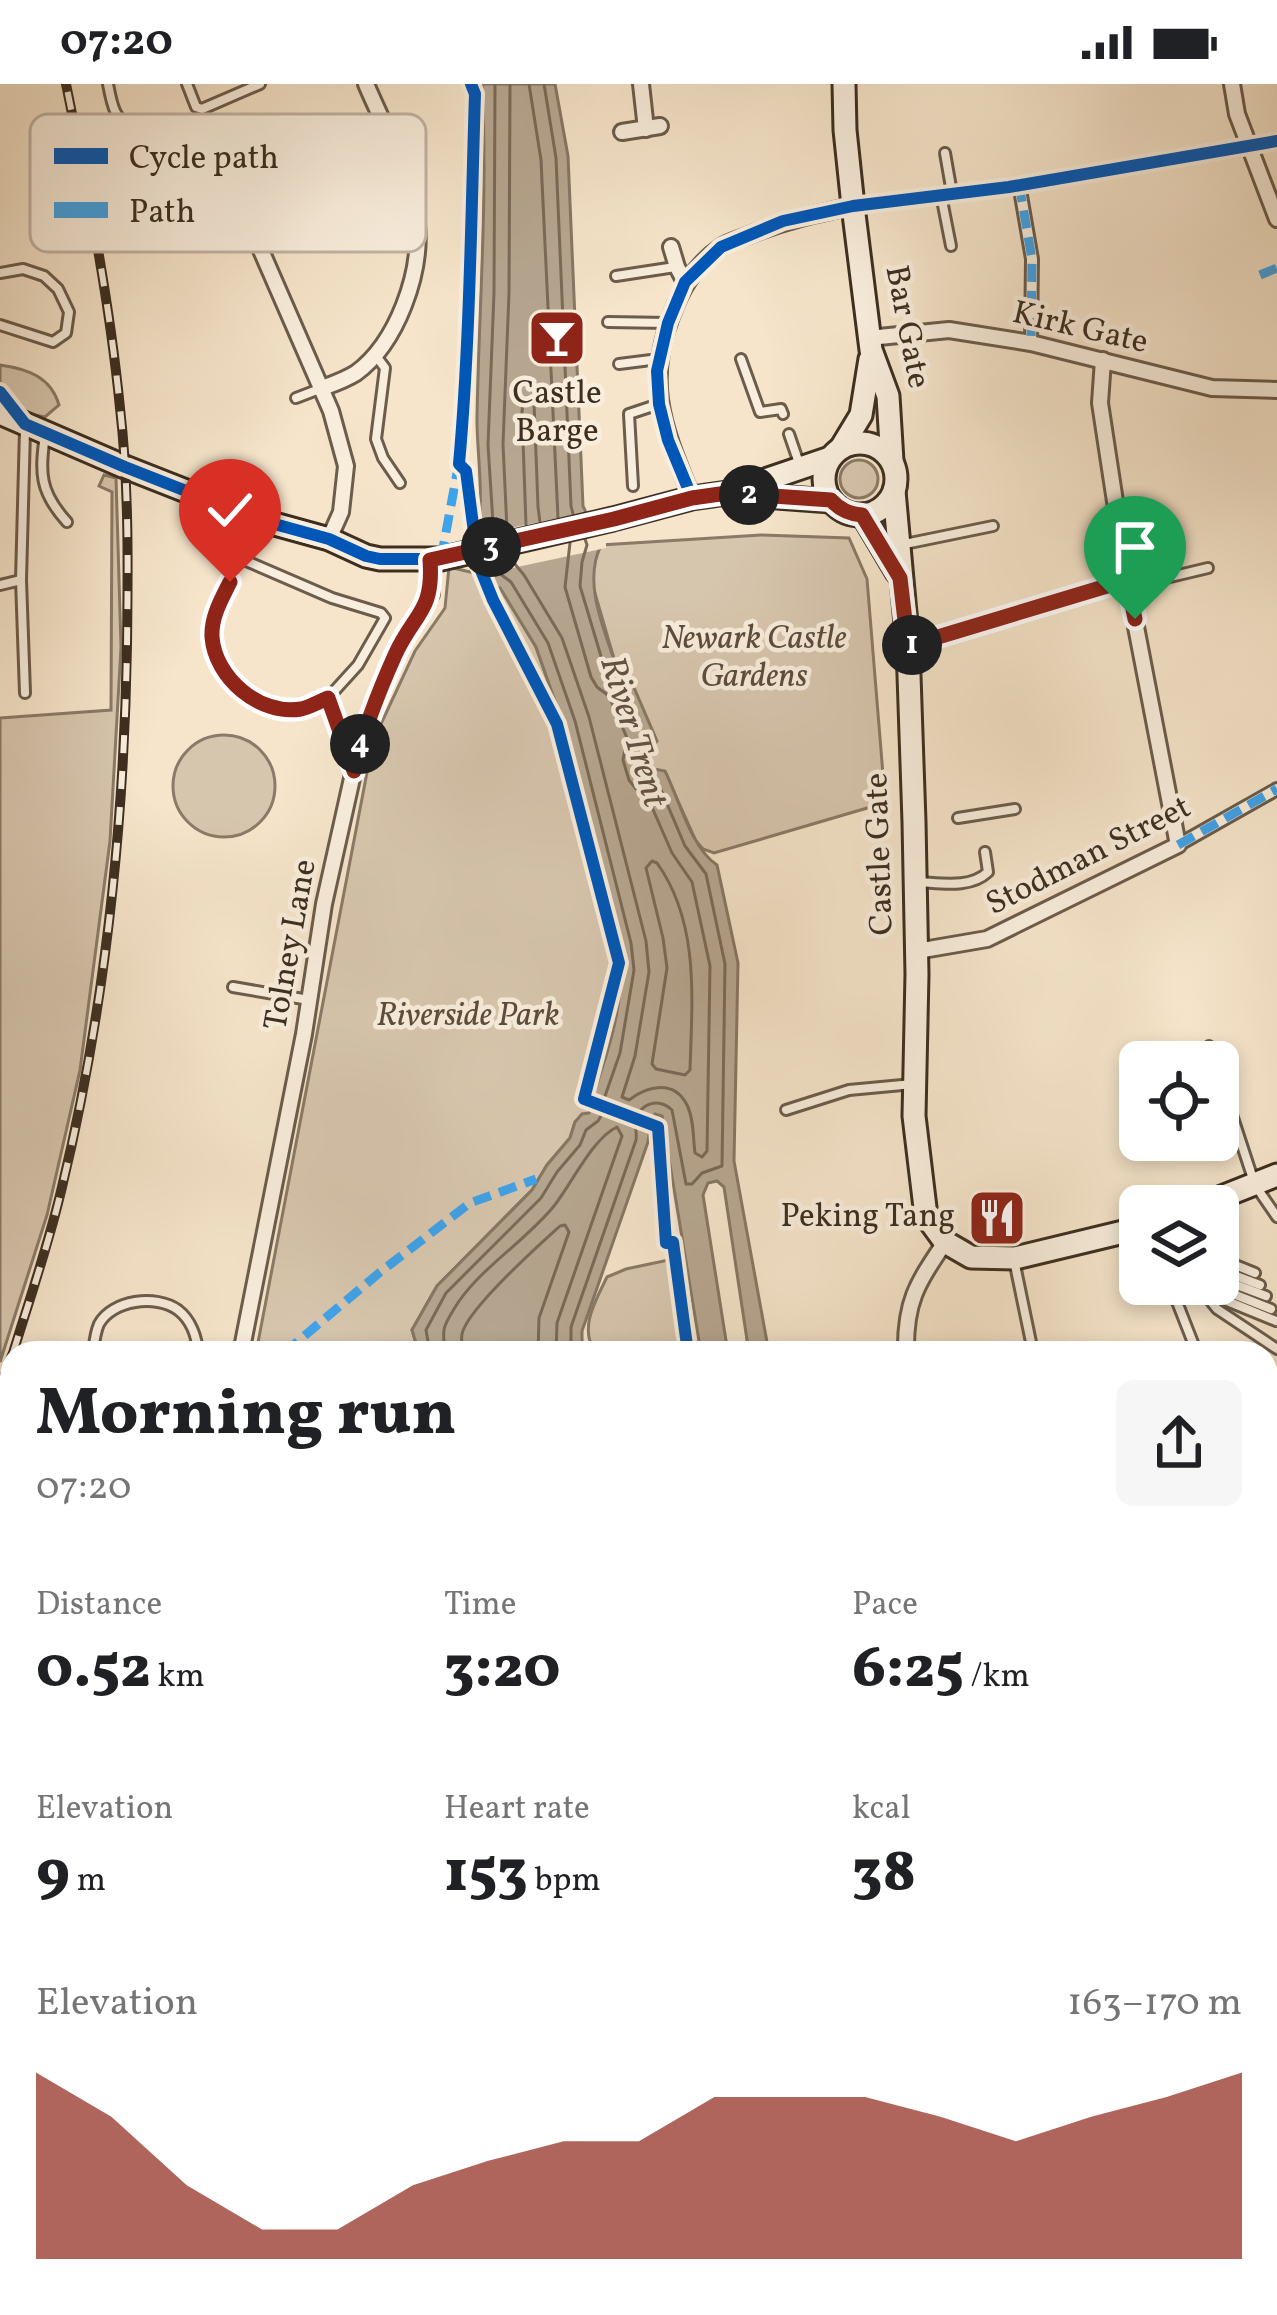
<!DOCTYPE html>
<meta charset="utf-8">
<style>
body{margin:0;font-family:Vollkorn,serif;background:#f6f6f6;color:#202124;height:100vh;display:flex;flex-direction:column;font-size:45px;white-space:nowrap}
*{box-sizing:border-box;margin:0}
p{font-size:39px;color:#757577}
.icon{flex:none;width:66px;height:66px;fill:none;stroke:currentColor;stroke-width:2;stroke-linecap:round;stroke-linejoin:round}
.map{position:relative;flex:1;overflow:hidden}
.side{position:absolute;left:0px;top:1257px;width:1278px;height:975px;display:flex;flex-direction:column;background:#fff;border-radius:36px 36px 0 0;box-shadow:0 6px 18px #0003}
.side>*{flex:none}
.buttons{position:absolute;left:1119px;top:957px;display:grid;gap:24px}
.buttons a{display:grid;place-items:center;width:120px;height:120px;border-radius:18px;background:#fff;box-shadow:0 6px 18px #0003;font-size:60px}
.pin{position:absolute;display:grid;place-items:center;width:102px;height:102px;color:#fff;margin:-123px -51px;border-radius:50% 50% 50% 0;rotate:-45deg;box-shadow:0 0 12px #0007}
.pin .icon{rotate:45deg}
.km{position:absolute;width:60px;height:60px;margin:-30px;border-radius:50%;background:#222;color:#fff;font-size:33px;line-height:60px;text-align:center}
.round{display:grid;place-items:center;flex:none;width:126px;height:126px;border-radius:18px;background:#f6f6f6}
.head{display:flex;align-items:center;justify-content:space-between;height:204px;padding:0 36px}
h1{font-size:66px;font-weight:800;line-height:90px}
.stats{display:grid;grid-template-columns:repeat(3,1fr);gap:18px;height:204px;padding:12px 36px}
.stats div{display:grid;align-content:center}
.stats b{font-size:60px;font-weight:800}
.stats small{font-size:33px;font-weight:400}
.stats p{font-size:33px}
.chart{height:336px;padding:24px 36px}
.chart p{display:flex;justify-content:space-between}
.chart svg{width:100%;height:216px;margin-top:12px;fill:#8f2418;opacity:.7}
.status{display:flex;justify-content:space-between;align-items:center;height:84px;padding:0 60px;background:#fff;direction:ltr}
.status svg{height:33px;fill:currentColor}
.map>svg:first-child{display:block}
.green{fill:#d7c6ae;stroke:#8a7a67;stroke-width:3}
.water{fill:#b7a791;stroke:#867764;stroke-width:3}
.pier{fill:#f6e5cb}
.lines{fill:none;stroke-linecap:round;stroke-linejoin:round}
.shore{stroke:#7a6a58;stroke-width:3}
.service-casing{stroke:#6b5c4b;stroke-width:14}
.pedestrian-casing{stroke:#6b5c4b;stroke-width:16}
.minor-casing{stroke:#6b5c4b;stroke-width:20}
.secondary-casing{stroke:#3d2e20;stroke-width:27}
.service{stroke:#f9eedd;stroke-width:8}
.pedestrian{stroke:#f9eedd;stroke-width:10}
.minor{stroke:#f9eedd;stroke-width:14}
.secondary{stroke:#f9eedd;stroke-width:21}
.rail-casing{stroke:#3d2e20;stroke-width:10}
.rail{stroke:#f9eedd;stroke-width:6;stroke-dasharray:18;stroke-linecap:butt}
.quiet{stroke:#3fa3ea;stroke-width:9;stroke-dasharray:18 9;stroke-linecap:butt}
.cycleway-casing{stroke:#f9eedd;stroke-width:20}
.cycleway{stroke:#0057b8;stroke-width:12}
.route-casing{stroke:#fff;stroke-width:24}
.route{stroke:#8f2418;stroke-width:15}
.labels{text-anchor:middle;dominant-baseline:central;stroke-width:9;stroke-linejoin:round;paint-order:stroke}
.street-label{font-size:33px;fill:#3d2e20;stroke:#f9eedd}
.poi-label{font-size:33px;fill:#3d2e20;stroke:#f9eedd}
.park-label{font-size:33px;font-style:italic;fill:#5c4c3c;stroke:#f9eedd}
.water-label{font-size:36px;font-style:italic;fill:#625242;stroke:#f9eedd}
.key{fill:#f9eedd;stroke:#c1b4a4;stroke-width:3}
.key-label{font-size:33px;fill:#3d2e20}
</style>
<div class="status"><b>07:20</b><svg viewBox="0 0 49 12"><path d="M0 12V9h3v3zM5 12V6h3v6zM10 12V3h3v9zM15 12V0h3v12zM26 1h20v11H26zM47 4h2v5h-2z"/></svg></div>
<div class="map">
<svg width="1277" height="2231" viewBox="0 0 1277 2231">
<rect width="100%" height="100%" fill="#f6e5cb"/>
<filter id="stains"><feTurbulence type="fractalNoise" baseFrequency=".00167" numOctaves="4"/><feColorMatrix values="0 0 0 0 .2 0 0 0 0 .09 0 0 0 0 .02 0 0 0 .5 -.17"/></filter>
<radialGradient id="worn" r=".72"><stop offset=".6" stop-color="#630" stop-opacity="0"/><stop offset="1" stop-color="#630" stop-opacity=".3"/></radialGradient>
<g class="green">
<path d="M0 281C28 285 51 293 59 321L45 333 0 324Z"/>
<circle cx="859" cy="395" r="19"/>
<polygon points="104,391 116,394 121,563 110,757 80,986 47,1131 0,1278 0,634 111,626 112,408 99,402"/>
<polygon points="761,451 849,454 867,495 885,715 874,722 714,769 703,765 696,757 665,688 654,686 649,674 656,667 617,585 592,499 593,480 601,461"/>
<polygon points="449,483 487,492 500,503 536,563 563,640 622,883 608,967 591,1017 592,1023 589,1029 575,1038 570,1054 547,1081 532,1106 437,1202 412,1246 419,1269 256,1269 373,657 415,567 445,524"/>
<circle cx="224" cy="702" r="51"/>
<path d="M673 1175 686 1269H595C579 1243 595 1218 607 1193L626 1185Z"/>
</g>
<g class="water">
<path d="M482 0H555L568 72 583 422 601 461C582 500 605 546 617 585L629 592 657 657 654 661 656 667 649 674 654 685 665 687C679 715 691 764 717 781L738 879 734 1077 769 1269H749L724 1103 717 1097 708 1099 703 1111 728 1269H701L662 1032 655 1030 651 1038 591 1017C608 969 627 914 619 862L563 640 536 563 500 504 492 503 474 451C487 429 476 363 477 333 479 222 488 111 482 0Z"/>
<polygon points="592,1023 650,1044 648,1058 582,1247 582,1269 419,1269 412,1246 437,1202 532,1106 547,1081 570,1054 575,1038 582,1030 589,1029"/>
<polygon points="611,2220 696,2220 697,2231 609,2231"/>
</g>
<polygon class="pier" points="592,427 606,459 606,464 480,491 468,453"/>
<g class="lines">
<g class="shore">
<polyline points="529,0 541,76 558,434"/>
<polyline points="544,0 556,74 571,422 573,430"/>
<polyline points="526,441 522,328 523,317 528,313 534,318 538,423 540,438"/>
<polyline points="507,446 503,360 509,209 510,0"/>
<polyline points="489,450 493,439 488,361 494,209 495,0"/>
<path d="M509 473 524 491 562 554 589 633 646 857 649 888 635 972 622 1013 629 1016C647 1002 674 995 687 1021 694 1035 693 1054 695 1069L702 1073 707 1067 710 882 692 798 672 769 648 714 636 705 629 696 623 676 627 654 609 612 597 603 591 593 565 503 570 459"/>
<path d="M652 777 657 779C700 839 692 916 690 986L685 991 656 985 652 980 667 884 663 854 646 784Z"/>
<polyline points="430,1269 426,1246 446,1209 541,1114 557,1088 580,1061 586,1046 598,1037 604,1027 605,1012 620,969 634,886 631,859 575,637 548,559 511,498 499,489 495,476"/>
<path d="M445 1269C443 1246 441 1246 454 1225 477 1186 525 1158 554 1122 572 1099 593 1054 617 1043L622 1052 557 1239 556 1269"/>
<path d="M463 1269C462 1263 461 1256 462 1250 467 1225 539 1161 560 1142L565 1141 569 1148 539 1234 538 1269"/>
<path d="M571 1269V1243L636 1056C637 1050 635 1044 636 1037 640 1018 659 1014 672 1026L686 1100H692L702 1089 722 1082 725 880 706 790 685 762 659 701 645 693 638 680 643 653 621 602 606 589 580 502 582 478 587 461 585 455"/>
</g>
<defs>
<g id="service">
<path d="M108 0C112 21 114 35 134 47 166 47 187 26 212 55"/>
<polyline points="187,0 196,23 202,25 260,0"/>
<polyline points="945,69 952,109"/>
<polyline points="941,111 951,162"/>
<polyline points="0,189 23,185 44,192 58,205 69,228 66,249 53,258 0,241"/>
<polyline points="616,192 675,183"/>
<polyline points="608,238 668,239"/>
<polyline points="376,272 385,284 376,355 383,374 400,399"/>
<polyline points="741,275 760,328 781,325 783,330"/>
<polyline points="619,280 659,275"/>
<polyline points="296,314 322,304"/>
<path d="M45 350C40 389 39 407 67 438"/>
<polyline points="789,350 800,382"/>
<polyline points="633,402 629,330 659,320"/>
<polyline points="900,461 993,442"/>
<polyline points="0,501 21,496"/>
<polyline points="1128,503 1208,484"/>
<polyline points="909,561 1127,496"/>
<polyline points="25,609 21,496 25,346"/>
<path d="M328 614C320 617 310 623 301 624 261 632 216 595 212 555 210 528 230 499 237 473L332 514 381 529 385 534 358 581 328 614 351 680"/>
<polyline points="958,734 1015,725"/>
<path d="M917 798C941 799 970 805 988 788L985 768"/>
<polyline points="233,903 309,916"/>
<polyline points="1209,962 1215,978"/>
<polyline points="1218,988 1255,1101 1277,1133"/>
<polyline points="786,1026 849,1006 913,1000"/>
<polyline points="1218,1174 1255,1189"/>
<polyline points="1014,1176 1032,1263"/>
<polyline points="1218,1185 1260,1201"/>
<polyline points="1218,1194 1266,1212"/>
<polyline points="1170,1200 1197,1269"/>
<polyline points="1197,1200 1217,1225 1277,1265"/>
<polyline points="1208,1200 1271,1225"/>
<polyline points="1205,1208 1276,1237"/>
<path d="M93 1269C94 1260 95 1249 99 1240 112 1216 156 1210 178 1226 191 1236 197 1253 198 1269"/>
<polyline points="1266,1447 1273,1442 1277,1446"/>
<polyline points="0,1504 12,1502"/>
<polyline points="1266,1509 1277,1534"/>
<polyline points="0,1607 12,1606"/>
<polyline points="0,1669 12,1668"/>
</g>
<g id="pedestrian">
<polyline points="1019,100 1032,175 1031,259"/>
<polyline points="897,116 1009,103 1252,63"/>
<polyline points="853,122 877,119"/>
<polyline points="1178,761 1277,705"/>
</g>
<g id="minor">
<polyline points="641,0 646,45"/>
<polyline points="1232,0 1237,30 1277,135"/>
<polyline points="622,48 660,42"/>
<polyline points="213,56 331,327 346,382 341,428 329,455"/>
<polyline points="671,163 677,183 685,198"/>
<polyline points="869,254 949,246 1031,259 1212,304 1277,306"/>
<path d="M322 304C333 300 345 296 356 289 397 259 422 189 417 140 413 97 383 40 366 0"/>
<path d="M692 414C662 340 643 297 676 220 685 198 701 177 721 163 728 158 739 155 747 152 782 137 816 130 853 122"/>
<polyline points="917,867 987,855 1178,761 1127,496 1100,319 1103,276"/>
<polyline points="241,1269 304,950 324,820 363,645 397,566 431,510 430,476"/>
<path d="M906 1269C905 1217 917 1200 945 1158"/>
<polyline points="1266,1627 1277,1622"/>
<polyline points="1266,1883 1277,1886"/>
<polyline points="0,1936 12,1935"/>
<polyline points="0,1969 12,1951"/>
<polyline points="1266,2193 1277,2193"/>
<polyline points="918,2220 919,2231"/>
<polyline points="1155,2220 1155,2231"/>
</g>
<g id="secondary">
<polyline points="844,0 845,46 853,122 871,266 888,312 892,377"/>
<polyline points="0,329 125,383 260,436 329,455 366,472 380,475 441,475 613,435 692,414 727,409 830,374"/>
<circle cx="860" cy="395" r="36"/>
<polyline points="841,364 861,331 870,275"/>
<polyline points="894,407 908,562 914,738 917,890 914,1032 926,1132 945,1158 971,1173 1015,1174 1140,1144"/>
<polyline points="735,410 831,417"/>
<polyline points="863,431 897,488"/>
<polyline points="1199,1122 1277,1091"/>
</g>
</defs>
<use href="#service" class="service-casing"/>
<use href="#pedestrian" class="pedestrian-casing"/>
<use href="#minor" class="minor-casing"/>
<use href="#secondary" class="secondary-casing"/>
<use href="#service" class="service"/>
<use href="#pedestrian" class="pedestrian"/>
<use href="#minor" class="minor"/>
<use href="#secondary" class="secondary"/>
<defs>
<g id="rail">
<path d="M13 1269C30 1214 49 1159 62 1103 105 925 124 744 127 561 128 482 129 402 120 324 109 213 88 108 66 0"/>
<polyline points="0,1304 12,1271"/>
<polyline points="0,1338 12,1306"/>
</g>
</defs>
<use href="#rail" class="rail-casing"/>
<use href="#rail" class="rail"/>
<g class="quiet">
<polyline points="1019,100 1032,175 1031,259"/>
<polyline points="1260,191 1277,184"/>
<polyline points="441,475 457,389"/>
<polyline points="1178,761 1277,705"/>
<polyline points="284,1269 379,1189 470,1119 536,1095"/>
<polyline points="0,1994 12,1994"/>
<polyline points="596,2231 598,2220"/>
</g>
<defs>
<g id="cycleway">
<path d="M471 0 475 10C471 134 470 257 459 380L466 387 478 479 493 516 557 640 619 879 584 1015 658 1043 666 1159 673 1158 688 1269"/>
<polyline points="0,308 25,340 125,383 260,436 329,455 366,472 380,475 441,475 613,435 692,414 668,356 659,320 657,287 668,239 685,198 721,163 783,137 853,122 1009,103 1277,57"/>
</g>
</defs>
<use href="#cycleway" class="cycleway-casing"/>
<use href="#cycleway" class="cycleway"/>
</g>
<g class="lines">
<defs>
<path id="route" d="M230 498C221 516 211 533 212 553 215 594 260 632 301 625 310 623 320 617 328 614L354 687C363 646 378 609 395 571 414 529 434 528 430 476L614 435 692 414 727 409 831 416C840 426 849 430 862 431L900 494 908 562 1127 496 1135 535"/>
</defs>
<use href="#route" class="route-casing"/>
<use href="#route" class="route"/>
</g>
<defs>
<symbol id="bar-square" viewBox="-11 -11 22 22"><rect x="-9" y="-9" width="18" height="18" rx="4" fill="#8f2418" stroke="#f9eedd"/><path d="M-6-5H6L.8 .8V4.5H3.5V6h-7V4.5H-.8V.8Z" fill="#fff"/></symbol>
<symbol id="restaurant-square" viewBox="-11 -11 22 22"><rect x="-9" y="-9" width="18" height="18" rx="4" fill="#8f2418" stroke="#f9eedd"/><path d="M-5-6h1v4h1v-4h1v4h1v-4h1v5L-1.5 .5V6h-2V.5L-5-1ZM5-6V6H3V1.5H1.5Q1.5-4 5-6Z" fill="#fff"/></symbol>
</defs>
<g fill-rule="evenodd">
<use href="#bar-square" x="524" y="221" width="66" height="66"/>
<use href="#restaurant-square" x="964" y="1101" width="66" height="66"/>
</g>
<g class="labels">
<g class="street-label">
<text transform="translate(906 243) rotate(79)">Bar Gate</text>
<text transform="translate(1080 245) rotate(13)">Kirk Gate</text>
<text transform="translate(881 770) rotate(-92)">Castle Gate</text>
<text transform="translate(1089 773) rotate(-27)">Stodman Street</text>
<text transform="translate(292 861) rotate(-80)">Tolney Lane</text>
</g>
<g class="poi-label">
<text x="557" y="311">Castle<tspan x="557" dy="38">Barge</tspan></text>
<text x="955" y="1134" text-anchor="end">Peking Tang</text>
</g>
<g class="park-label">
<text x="754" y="556">Newark Castle<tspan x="754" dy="38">Gardens</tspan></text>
<text x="468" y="933">Riverside Park</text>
</g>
<g class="water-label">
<text transform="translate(632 648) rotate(73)">River Trent</text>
</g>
</g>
<rect x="30" y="30" width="396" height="138" rx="18" class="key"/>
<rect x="54" y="64" width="54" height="16" fill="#0057b8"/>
<rect x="54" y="118" width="54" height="16" fill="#3fa3ea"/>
<g class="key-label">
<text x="129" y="84">Cycle path</text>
<text x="129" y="138">Path</text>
</g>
<rect width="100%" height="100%" filter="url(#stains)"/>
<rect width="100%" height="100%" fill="url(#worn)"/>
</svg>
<div class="buttons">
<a><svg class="icon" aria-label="locate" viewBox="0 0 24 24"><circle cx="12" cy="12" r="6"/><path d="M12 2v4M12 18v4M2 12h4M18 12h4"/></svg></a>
<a><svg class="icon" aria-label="layers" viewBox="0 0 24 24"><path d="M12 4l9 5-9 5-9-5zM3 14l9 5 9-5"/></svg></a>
</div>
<div class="pin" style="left:1135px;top:535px;background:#1e9e55"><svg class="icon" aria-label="arrive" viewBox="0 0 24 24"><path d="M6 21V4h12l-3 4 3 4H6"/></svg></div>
<div class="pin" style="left:230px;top:498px;background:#d93025"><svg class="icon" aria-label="check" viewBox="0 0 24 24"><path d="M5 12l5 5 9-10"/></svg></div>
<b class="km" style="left:912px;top:561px">1</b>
<b class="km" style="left:749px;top:411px">2</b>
<b class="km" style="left:491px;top:463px">3</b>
<b class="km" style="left:360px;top:660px">4</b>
<section class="side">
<div class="head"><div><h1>Morning run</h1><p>07:20</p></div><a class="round"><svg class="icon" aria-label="share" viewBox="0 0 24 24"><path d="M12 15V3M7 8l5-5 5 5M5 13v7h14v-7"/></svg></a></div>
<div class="stats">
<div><p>Distance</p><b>0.52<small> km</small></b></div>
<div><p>Time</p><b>3:20</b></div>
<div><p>Pace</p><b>6:25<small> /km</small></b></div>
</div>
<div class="stats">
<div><p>Elevation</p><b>9<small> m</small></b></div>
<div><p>Heart rate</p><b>153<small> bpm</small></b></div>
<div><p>kcal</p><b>38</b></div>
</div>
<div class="chart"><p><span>Elevation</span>163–170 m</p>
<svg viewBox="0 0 160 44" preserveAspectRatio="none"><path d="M0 44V6L10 15L20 29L30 38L40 38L50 29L60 24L70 20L80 20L90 11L100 11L110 11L120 15L130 20L140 15L150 11L160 6V44z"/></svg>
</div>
</section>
</div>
